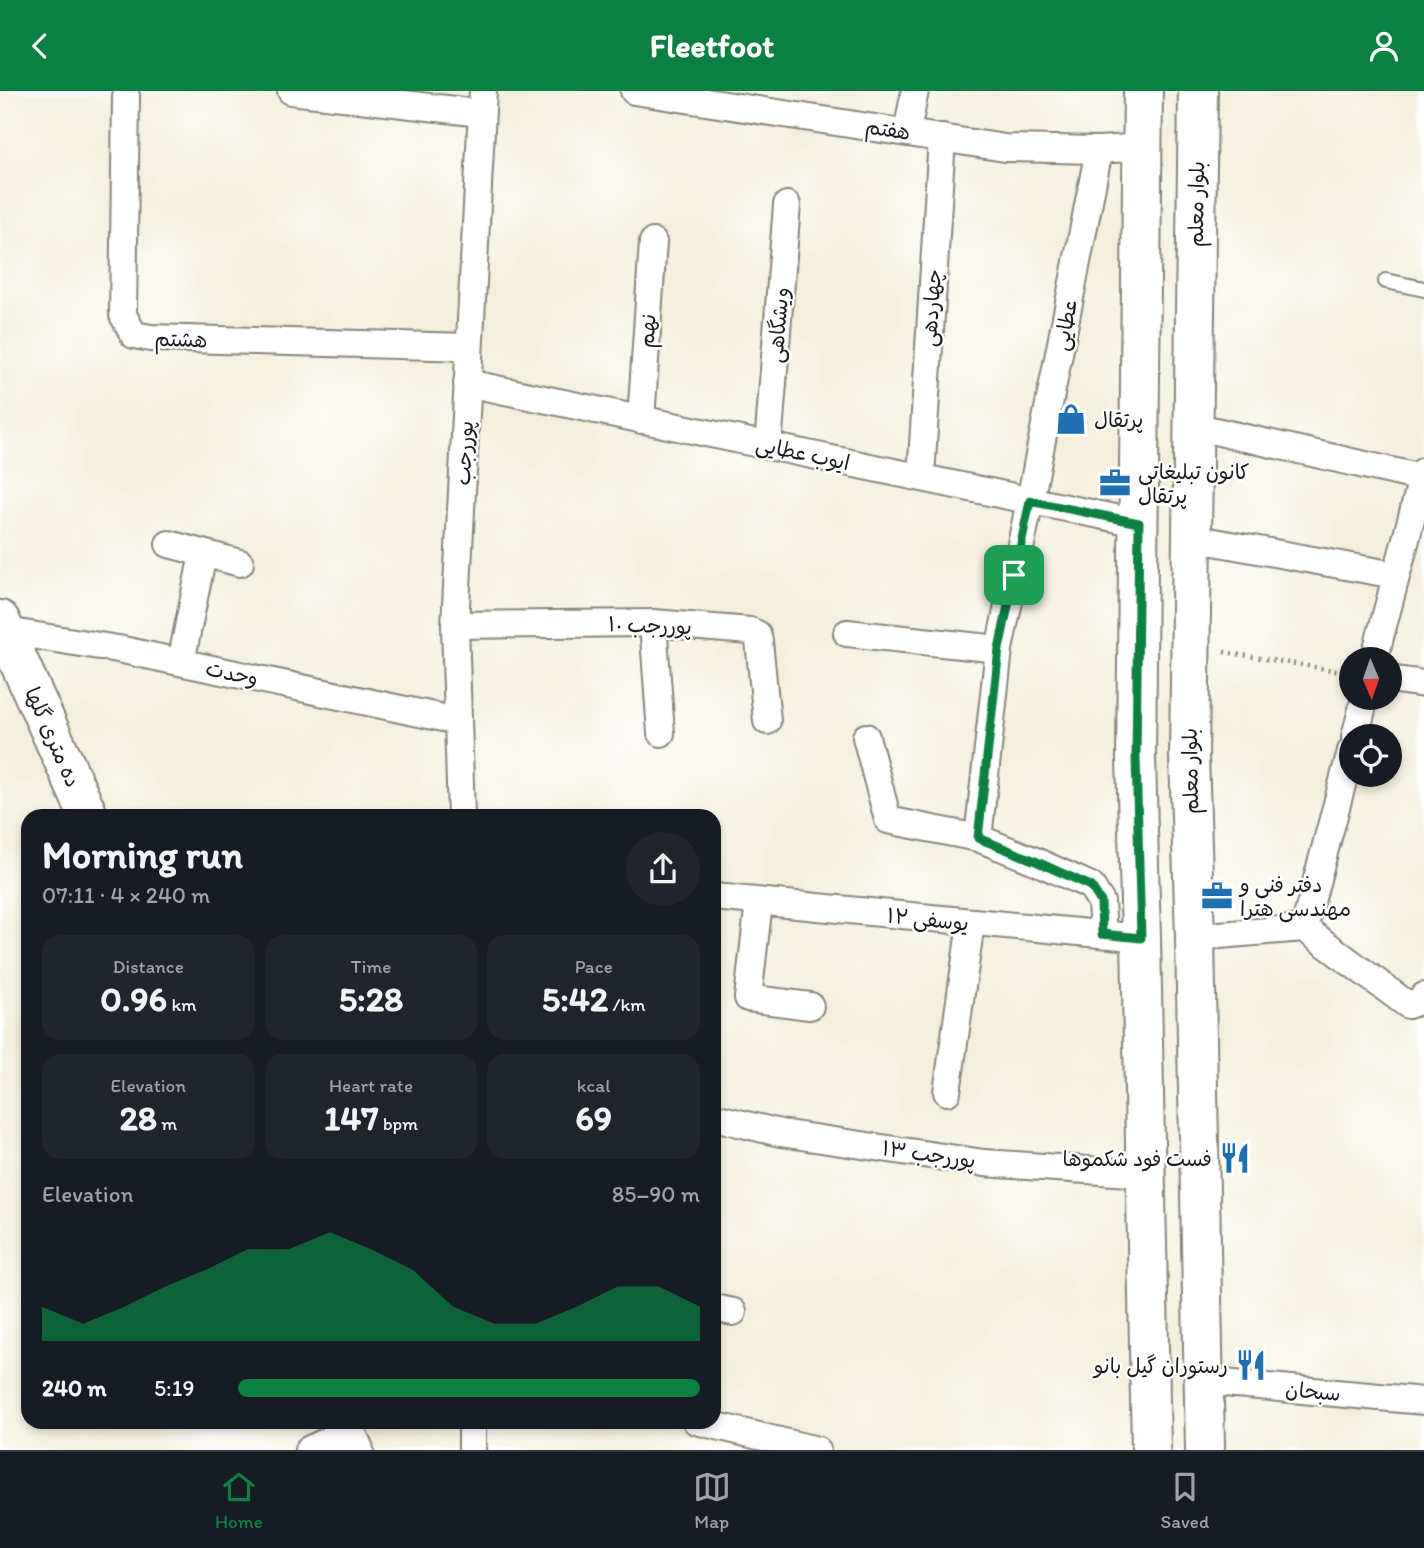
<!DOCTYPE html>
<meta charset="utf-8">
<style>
body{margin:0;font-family:Itim,"Playpen Sans Arabic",sans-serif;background:#20242c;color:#f1f3f6;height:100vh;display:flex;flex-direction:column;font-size:26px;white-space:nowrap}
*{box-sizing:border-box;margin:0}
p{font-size:23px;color:#9ea1a6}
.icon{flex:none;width:38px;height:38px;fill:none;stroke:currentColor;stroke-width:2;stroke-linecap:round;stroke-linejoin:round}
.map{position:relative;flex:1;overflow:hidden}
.drawer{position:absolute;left:21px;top:718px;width:700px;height:620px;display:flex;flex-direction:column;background:#171b24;border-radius:21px;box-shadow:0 4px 10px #0003}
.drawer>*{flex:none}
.needle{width:46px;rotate:178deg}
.buttons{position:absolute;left:1339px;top:556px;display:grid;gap:14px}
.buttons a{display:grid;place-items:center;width:63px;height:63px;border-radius:50%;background:#171b24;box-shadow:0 4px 10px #0003;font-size:35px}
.pin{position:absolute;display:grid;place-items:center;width:60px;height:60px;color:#fff;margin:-30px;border-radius:14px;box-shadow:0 4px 10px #0006}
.round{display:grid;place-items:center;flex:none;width:74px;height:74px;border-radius:37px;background:#20242c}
.summary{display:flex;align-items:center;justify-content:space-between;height:119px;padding:0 21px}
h1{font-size:38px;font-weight:700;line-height:52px}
.stats{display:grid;grid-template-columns:repeat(3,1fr);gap:10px;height:119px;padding:7px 21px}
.stats div{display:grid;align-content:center;border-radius:18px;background:#20242c;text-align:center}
.stats b{font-size:35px;font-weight:700}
.stats small{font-size:19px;font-weight:400}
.stats p{font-size:19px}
.chart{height:196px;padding:14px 21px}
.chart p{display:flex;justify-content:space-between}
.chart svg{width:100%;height:126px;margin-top:7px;fill:#0b8043;opacity:.7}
ul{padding:0 21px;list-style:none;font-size:23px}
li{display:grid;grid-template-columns:112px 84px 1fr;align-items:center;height:52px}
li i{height:18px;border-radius:9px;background:#0b8043}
header{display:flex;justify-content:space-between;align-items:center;height:91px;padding:0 21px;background:#0b8043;color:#fff;font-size:32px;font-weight:700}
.tab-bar{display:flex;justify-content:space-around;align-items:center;height:98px;border-top:2px solid #363941;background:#171b24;font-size:19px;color:#9ea1a6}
.tab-bar a{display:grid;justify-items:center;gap:4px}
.tab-bar .current{color:#0b8043}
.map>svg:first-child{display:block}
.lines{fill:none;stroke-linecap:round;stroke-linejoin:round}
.lane-casing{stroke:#88867c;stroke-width:18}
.street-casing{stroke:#88867c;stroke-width:30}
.secondary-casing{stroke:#88867c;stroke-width:42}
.primary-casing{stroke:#88867c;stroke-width:42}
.path{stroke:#88867c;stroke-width:4.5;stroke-dasharray:2 5;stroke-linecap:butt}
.lane{stroke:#fff;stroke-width:14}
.street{stroke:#fff;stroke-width:26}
.secondary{stroke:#fff;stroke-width:38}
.primary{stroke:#fff;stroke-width:38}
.route-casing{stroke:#fff;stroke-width:14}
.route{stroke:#0b8043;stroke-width:9}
.labels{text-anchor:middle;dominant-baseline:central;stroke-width:5;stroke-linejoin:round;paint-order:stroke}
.street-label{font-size:21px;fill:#1c1c1c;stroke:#fff}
.poi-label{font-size:21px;fill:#1c1c1c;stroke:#fff;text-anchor:start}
</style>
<header><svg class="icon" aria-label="back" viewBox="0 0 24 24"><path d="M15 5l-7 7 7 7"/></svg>Fleetfoot<svg class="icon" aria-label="person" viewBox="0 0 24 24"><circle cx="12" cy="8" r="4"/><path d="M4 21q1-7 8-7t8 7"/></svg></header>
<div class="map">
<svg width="1424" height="1359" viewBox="0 0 1424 1359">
<rect width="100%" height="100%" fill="#fff"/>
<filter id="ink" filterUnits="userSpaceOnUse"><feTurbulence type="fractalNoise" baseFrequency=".0143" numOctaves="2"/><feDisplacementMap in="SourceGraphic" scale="14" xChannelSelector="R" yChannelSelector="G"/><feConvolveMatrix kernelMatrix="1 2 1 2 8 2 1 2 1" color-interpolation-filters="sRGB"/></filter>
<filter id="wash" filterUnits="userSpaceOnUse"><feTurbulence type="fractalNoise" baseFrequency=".00686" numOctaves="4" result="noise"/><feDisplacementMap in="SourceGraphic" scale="28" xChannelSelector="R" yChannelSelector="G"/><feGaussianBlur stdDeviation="1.57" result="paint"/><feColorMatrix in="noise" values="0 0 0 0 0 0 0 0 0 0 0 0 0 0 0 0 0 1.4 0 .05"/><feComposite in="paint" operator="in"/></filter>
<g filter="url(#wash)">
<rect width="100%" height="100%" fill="#f4efdc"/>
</g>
<g filter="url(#ink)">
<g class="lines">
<defs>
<polyline id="lane" points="1386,190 1424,198"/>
<g id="street">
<polyline points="291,0 481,22"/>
<polyline points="634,0 1005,57 1099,59 1143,56"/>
<polyline points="126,5 123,224 134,244 151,247 469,256"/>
<polyline points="907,41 915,0"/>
<polyline points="467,292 1138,432"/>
<polyline points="641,329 653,151"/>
<polyline points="1193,335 1422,387"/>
<polyline points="768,355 787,114"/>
<polyline points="921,386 942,47"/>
<polyline points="1192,447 1395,484"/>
<polyline points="169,453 240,472"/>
<polyline points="653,532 661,642"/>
<polyline points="455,534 653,532 750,540 757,543 759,550 767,630"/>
<polyline points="6,540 118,558 457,630"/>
<polyline points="847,542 999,558 1030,410 1099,59"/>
<polyline points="1374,569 1424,380"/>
<polyline points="181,571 203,463"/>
<polyline points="1390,588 1424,593"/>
<polyline points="866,646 888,729 978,747 1033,769 1091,795 1101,811 1103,843"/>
<polyline points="1355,646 1365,607"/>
<polyline points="461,724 455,534 483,0"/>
<polyline points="978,747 999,558"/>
<polyline points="714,806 1141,847"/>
<polyline points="759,811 748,907 810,915"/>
<polyline points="1304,837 1408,914 1422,909 1424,905"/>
<polyline points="1195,846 1304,837 1351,660"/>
<polyline points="947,1001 971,832"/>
<polyline points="714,1026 780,1042 984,1072 1145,1083"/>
<polyline points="714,1217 733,1221"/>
<polyline points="1202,1290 1424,1310"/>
<polyline points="472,1330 472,1359"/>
<polyline points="696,1330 817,1359"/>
<polyline points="308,1359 345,1342"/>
</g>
<g id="secondary">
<polyline points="0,529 88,724"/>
<polyline points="340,1330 354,1359"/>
</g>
<g id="primary">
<polyline points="1143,0 1136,666 1141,847 1151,1359"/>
<polyline points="1198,0 1189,665 1195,846 1205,1359"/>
</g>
</defs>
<use href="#lane" class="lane-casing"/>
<use href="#street" class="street-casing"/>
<use href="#secondary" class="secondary-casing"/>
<use href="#primary" class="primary-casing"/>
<polyline class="path" points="1224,561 1350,582"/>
<use href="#lane" class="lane"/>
<use href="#street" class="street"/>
<use href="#secondary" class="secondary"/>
<use href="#primary" class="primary"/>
</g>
</g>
<g class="lines" filter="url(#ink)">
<defs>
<polygon id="route" points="1030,410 1139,432 1136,666 1141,847 1102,843 1101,811 1091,795 1033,769 978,747 999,558"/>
</defs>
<use href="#route" class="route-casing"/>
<use href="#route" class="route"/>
</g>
<defs>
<symbol id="shop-bare" viewBox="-9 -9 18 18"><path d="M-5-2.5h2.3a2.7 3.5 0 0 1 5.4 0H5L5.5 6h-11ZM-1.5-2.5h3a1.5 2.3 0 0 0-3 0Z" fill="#1f6fb2" stroke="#fff" stroke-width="2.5" paint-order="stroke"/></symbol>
<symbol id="office-bare" viewBox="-9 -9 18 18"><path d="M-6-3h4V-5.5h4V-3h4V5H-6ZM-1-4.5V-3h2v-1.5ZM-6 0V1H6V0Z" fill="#1f6fb2" stroke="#fff" stroke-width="2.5" paint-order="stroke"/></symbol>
<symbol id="restaurant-bare" viewBox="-9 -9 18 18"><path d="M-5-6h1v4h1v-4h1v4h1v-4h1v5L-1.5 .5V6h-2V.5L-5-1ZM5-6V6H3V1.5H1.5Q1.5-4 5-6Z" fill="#1f6fb2" stroke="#fff" stroke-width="2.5" paint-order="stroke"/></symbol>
</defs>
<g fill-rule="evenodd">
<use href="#shop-bare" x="1049" y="306" width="44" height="44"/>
<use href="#office-bare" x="1093" y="370" width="44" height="44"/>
<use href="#office-bare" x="1195" y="783" width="44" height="44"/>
<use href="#restaurant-bare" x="1213" y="1045" width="44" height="44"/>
<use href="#restaurant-bare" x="1229" y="1252" width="44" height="44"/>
</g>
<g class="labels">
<g class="street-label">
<text transform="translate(888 38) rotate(9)">هفتم</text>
<text transform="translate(1196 113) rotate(-89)">بلوار معلم</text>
<text transform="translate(931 217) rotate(-86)">چهاردهی</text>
<text transform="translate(778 234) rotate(-85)">ویشگاهی</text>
<text transform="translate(1065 234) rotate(-79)">عطایی</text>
<text transform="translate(647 240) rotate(-86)">نهم</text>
<text transform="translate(181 248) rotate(2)">هشتم</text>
<text transform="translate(464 362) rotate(-87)">پوررجب</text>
<text transform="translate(803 362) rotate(12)">ایوب عطایی</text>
<text transform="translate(650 534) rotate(2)">پوررجب ۱۰</text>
<text transform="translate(232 582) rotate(12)">وحدت</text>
<text transform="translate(53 646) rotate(66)">ده متری گلها</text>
<text transform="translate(1190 680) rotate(-91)">بلوار معلم</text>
<text transform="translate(928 828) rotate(6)">یوسفی ۱۲</text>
<text transform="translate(929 1063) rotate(8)">پوررجب ۱۳</text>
<text transform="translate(1313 1300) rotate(5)">سبحان</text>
</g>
<g class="poi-label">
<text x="1094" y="328">پرتقال</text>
<text x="1138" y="380">کانون تبلیغاتی<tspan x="1138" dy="24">پرتقال</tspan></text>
<text x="1240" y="793">دفتر فنی و<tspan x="1240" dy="24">مهندسی هترا</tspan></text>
<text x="1212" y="1067" text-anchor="end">فست فود شکموها</text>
<text x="1228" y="1274" text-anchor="end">رستوران گیل بانو</text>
</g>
</g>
</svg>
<div class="buttons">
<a><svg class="needle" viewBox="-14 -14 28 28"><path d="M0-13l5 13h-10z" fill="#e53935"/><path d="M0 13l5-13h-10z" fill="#9ea1a6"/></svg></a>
<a><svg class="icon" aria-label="locate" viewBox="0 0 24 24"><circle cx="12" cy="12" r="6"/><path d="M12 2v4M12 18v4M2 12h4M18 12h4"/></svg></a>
</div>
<div class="pin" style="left:1014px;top:484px;background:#1e9e55"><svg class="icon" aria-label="arrive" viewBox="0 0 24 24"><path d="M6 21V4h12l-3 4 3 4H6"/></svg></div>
<section class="drawer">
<div class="summary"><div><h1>Morning run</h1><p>07:11 · 4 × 240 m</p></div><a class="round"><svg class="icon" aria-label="share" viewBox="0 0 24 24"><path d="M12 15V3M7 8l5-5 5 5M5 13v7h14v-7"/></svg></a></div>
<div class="stats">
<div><p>Distance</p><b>0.96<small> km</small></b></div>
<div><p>Time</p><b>5:28</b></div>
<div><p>Pace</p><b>5:42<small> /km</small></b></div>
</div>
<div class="stats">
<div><p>Elevation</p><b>28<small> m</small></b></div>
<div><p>Heart rate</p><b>147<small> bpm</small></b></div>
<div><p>kcal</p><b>69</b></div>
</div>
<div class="chart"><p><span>Elevation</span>85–90 m</p>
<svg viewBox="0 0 160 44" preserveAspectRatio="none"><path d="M0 44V32L10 38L20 32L30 25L40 19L50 12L60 12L70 6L80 12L90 19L100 32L110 38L120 38L130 32L140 25L150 25L160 32V44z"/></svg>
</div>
<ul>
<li><b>240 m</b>5:19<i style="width:100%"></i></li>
</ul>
</section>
</div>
<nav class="tab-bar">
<a class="current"><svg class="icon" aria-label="home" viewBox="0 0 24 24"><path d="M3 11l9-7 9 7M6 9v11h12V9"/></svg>Home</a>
<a><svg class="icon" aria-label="map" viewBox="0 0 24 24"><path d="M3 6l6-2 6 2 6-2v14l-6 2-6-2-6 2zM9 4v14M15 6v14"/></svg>Map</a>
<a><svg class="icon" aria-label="saved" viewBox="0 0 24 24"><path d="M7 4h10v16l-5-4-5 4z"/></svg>Saved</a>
</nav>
